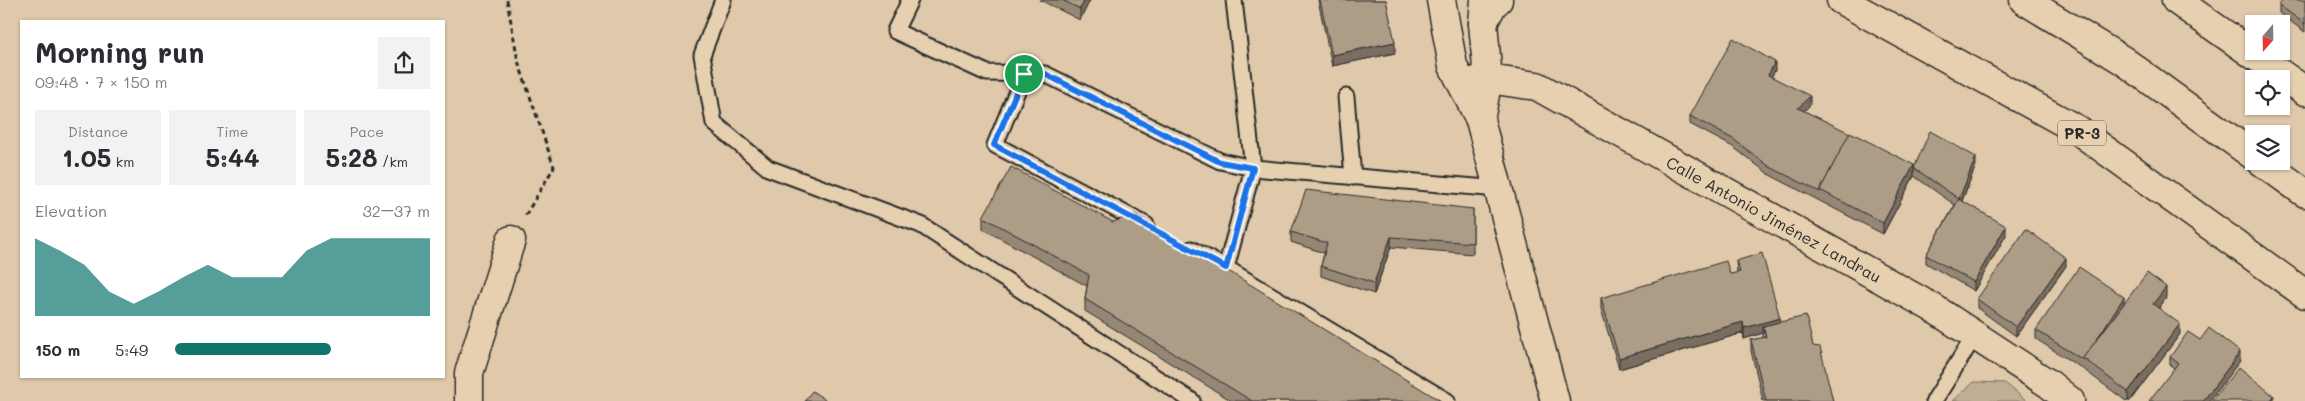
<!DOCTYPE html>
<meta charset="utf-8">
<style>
body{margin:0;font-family:Mali,sans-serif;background:#f2f2f3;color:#2b2b33;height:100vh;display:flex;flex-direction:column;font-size:19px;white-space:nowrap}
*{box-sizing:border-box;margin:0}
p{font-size:16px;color:#7c7c81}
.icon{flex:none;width:28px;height:28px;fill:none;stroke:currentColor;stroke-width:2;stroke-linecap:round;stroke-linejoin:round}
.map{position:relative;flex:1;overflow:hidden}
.panel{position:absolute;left:20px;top:20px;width:425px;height:358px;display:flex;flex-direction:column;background:#fff;border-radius:0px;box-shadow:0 1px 4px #0004}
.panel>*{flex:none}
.needle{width:32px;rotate:200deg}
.controls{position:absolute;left:2245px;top:15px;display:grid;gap:10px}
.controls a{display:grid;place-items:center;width:45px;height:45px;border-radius:0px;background:#fff;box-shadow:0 1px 4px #0004;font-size:25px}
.pin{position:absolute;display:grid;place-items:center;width:42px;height:42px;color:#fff;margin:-21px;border:2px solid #fff;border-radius:50%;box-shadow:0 1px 5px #0007}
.round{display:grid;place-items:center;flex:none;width:52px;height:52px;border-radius:0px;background:#f2f2f3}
.head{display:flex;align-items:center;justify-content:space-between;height:85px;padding:0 15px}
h1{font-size:28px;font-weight:700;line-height:38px}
.metrics{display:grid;grid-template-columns:repeat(3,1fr);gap:8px;height:85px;padding:5px 15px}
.metrics div{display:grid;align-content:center;border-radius:0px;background:#f2f2f3;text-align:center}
.metrics b{font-size:25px;font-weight:700}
.metrics small{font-size:14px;font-weight:400}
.metrics p{font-size:14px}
.chart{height:140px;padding:10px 15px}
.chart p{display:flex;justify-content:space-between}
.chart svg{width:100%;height:90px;margin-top:5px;fill:#0f766e;opacity:.7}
ul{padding:0 15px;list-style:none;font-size:16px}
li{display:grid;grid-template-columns:80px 60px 1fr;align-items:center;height:38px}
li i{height:12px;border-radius:6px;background:#0f766e}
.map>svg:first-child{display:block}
.green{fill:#c0af94;stroke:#766d60}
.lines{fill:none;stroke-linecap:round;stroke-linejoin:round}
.service-casing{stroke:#2b2b2b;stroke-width:19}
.minor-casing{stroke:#2b2b2b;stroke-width:31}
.tertiary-casing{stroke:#2b2b2b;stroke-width:31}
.primary-casing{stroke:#2b2b2b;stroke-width:31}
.path{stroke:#2b2b2b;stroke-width:3;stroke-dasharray:5 4;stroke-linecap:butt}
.service{stroke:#e6d0af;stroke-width:15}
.minor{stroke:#e6d0af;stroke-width:28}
.tertiary{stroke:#e6d0af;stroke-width:28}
.primary{stroke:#e6d0af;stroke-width:28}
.wall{fill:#958774;stroke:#2b2b2b}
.shaded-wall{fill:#796e5e;stroke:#2b2b2b}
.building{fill:#ad9d87;stroke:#2b2b2b}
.route-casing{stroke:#fff;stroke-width:10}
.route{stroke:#1a73e8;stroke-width:6}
.labels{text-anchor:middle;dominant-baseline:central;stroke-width:4;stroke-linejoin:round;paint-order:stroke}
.shield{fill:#e6d0af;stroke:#635c53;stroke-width:1}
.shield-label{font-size:15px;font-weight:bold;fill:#2b2b2b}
.street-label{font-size:16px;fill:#2b2b2b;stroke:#e6d0af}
</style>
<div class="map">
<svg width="2305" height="401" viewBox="0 0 2305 401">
<rect width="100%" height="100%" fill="#dfc9aa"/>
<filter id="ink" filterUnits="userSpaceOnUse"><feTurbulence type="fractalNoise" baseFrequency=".02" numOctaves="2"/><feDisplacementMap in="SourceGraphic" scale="10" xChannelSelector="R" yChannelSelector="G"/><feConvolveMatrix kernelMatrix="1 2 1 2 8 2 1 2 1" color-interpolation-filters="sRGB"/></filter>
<g filter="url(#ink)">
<polygon class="green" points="1974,382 2005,383 2027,401 1953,401"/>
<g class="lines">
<defs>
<g id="service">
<polyline points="723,0 702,55 714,123 768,168 921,225 1192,401"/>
<polyline points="910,0 895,31 987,73 1045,74 1220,161 1253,168 1499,189"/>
<polyline points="1024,74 995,145 1146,225"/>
<polyline points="1346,97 1353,177"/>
<polyline points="1191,249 1226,268 1447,401"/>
<polyline points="1226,268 1253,168 1234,0"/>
<polyline points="1934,401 1975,335"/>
</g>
<g id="minor">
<polyline points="2176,0 2305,91"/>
<polyline points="1465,83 1488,79 1537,86 1933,308 2049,384 2070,401"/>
<polyline points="469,401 469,373 511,240"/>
</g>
<g id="tertiary">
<polyline points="1441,0 1453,66 1480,120 1555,401"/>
<polyline points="1480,120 1488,79 1483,23 1485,0"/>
</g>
<g id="primary">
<polyline points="1841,0 2076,129 2305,294"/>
<polyline points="2024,0 2124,61 2254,156"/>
<polyline points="1483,23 1493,4 1498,0"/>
<polyline points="2261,161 2305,193"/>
</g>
</defs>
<use href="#service" class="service-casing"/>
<use href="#minor" class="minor-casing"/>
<use href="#tertiary" class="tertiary-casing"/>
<use href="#primary" class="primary-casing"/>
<polyline class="path" points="507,0 518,61 554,167 525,216"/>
<use href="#service" class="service"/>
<use href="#minor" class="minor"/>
<use href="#tertiary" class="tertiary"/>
<use href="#primary" class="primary"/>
</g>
<g class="wall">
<polygon points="1040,0 1090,0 1080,20"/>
<polygon points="1318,0 1386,0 1395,53 1332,66"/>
<polygon points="2305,0 2305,32 2279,13 2279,5"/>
<polygon points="1775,70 1771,77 1810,105 1804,111 1914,168 1976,165 1962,201 2006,235 1974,291 1926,263 1926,255 1955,205 1914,176 1883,234 1770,175 1733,147 1690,124 1690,116"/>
<polygon points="1473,209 1473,254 1391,247 1374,294 1321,276 1321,266 1324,253 1291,242 1291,232"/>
<polygon points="983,217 1441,401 1232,401 1085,311 1085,299 1087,286 983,229"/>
<polygon points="1736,261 1780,322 1813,346 1833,401 1763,401 1751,351 1751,340 1763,338 1763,333 1744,339 1743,333 1619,369 1601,309 1601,298 1737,273"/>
<polygon points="2066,266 2016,336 1977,308 1977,299"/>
<polygon points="2166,298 2159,308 2180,334 2130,401 2126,401 2083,369 2036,339 2036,330"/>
<polygon points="2200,340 2240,361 2174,368 2170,365 2170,357"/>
</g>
<g class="shaded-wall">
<polygon points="1085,0 1090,0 1080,20 1080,9"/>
<polygon points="1395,42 1395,53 1332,66 1332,55"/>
<polygon points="1775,62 1775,70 1768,84 1768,75"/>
<polygon points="1810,96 1810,105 1798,117 1798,108"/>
<polygon points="1976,157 1976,165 1959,208 1959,199"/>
<polygon points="1914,165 1914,176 1883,234 1883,223"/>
<polygon points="2006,226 2006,235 1974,291 1974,282"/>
<polygon points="1391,237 1391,247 1374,294 1374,283"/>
<polygon points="2066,258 2066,266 2016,336 2016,327"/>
<polygon points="2166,287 2166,298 2153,315 2153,304"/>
<polygon points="2124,297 2124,305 2084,359"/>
<polygon points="1780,318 1780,328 1763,326 1763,333 1744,339 1744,328"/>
<polygon points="1743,322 1743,333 1619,369 1619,358"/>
<polygon points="2180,324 2180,334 2130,401 2128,401 2128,392"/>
<polygon points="2240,352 2240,361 2209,401 2203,401"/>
<polygon points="2274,396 2274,401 2270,401"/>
</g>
<g class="building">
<polygon points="1062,0 1085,0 1080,9"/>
<polygon points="1320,0 1386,0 1395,42 1332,55"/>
<polygon points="2283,0 2305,0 2305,24 2279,5"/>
<polygon points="1733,38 1775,62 1768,75 1810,96 1798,108 1850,133 1820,190 1820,192 1770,167 1733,139 1690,116"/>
<polygon points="1930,131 1976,157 1959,199 1914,168"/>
<polygon points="1850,132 1914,165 1883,223 1820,190"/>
<polygon points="1011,167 1113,222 1135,214 1441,401 1252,401 1085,299 1089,275 983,217"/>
<polygon points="1306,190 1473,209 1473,243 1391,237 1374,283 1321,266 1327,243 1291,232"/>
<polygon points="1959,199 2006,226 1974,282 1926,255"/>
<polygon points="2026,229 2066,258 2016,327 1977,299"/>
<polygon points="1762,253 1780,318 1744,328 1743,322 1619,358 1601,298 1726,261 1730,274 1740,272 1736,261"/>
<polygon points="2079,267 2124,297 2093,345 2083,358 2083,360 2036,330"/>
<polygon points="2147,273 2166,287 2153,304 2180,324 2128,392 2083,358"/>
<polygon points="1806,316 1813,346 1820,347 1833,401 1766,401 1751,340 1766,337 1763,326"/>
<polygon points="2209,328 2240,352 2203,401 2149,401 2178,363 2170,357 2188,332 2200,340"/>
<polygon points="2239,367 2274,396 2270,401 2211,401"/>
<polygon points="812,391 827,401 805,401"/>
</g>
</g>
<g class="lines" filter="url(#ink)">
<defs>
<polygon id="route" points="1024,74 1045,74 1220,162 1253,168 1226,268 994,145"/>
</defs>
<use href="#route" class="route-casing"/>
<use href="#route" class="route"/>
</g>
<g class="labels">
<rect class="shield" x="2058" y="120.5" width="48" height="25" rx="4"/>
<g class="shield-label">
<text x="2082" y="133">PR-3</text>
</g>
<g class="street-label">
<text transform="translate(1774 219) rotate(29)">Calle Antonio Jiménez Landrau</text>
</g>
</g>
</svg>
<div class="controls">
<a><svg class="needle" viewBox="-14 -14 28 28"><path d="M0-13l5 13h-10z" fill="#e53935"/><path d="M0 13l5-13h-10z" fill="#7c7c81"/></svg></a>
<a><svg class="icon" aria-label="locate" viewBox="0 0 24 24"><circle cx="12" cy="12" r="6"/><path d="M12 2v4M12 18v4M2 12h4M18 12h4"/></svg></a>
<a><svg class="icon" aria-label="layers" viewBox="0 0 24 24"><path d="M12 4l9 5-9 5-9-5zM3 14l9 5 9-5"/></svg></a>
</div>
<div class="pin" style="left:1024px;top:74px;background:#1e9e55"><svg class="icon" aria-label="arrive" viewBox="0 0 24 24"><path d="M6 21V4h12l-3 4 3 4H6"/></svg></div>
<section class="panel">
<div class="head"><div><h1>Morning run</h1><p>09:48 · 7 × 150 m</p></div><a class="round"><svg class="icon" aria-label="share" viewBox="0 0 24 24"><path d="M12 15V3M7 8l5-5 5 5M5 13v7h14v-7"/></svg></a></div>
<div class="metrics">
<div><p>Distance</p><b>1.05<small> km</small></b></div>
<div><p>Time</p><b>5:44</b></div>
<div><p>Pace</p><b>5:28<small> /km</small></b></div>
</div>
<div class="chart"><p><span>Elevation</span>32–37 m</p>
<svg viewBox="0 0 160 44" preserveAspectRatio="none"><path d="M0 44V6L10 12L20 19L30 32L40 38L50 32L60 25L70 19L80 25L90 25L100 25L110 12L120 6L130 6L140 6L150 6L160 6V44z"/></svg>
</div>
<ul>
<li><b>150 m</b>5:49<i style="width:61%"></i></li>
</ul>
</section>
</div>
